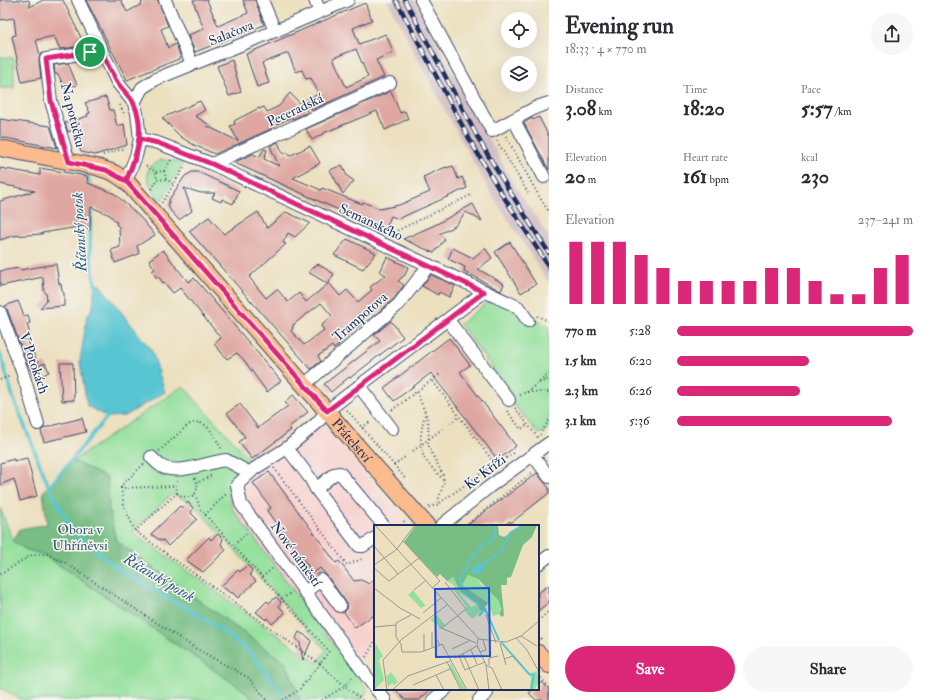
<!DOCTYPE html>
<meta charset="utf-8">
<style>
body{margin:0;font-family:"IM FELL Double Pica",serif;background:#f7f7f7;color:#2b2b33;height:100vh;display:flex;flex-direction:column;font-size:15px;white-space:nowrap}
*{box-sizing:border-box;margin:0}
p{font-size:13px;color:#7c7c81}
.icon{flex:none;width:22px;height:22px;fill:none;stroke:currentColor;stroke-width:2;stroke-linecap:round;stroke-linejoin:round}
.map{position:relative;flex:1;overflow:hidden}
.details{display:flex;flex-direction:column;background:#fff;width:380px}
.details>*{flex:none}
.tools{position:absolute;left:501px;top:12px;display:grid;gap:8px}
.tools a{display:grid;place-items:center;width:36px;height:36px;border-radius:50%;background:#fff;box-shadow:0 4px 16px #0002;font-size:20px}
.pin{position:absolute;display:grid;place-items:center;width:34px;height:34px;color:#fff;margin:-17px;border:2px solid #fff;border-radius:50%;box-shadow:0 1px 4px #0007}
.round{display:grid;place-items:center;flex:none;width:42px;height:42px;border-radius:21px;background:#f7f7f7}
.overview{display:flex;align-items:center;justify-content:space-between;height:68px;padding:0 16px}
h1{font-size:22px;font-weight:800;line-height:30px}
.stats{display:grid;grid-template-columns:repeat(3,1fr);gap:6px;height:68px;padding:4px 16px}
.stats div{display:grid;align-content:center}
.stats b{font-size:20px;font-weight:800}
.stats small{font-size:11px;font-weight:400}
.stats p{font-size:11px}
.chart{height:112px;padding:8px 16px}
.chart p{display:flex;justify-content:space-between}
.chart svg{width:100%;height:72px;margin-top:4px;stroke:#db2777;stroke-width:6}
.action{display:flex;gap:8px;margin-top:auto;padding:8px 16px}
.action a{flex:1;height:46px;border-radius:24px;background:#db2777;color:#fff;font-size:16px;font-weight:800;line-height:46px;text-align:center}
.action a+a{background:#f7f7f7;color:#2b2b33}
ul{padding:0 16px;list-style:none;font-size:13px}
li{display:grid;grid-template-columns:64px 48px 1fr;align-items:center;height:30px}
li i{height:10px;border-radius:5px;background:#db2777}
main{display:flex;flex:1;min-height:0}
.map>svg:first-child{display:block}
.built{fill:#f7d0cd}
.industrial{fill:#d2bec3}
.green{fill:#95e09c;stroke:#58887d;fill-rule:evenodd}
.forest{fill:#78be84;stroke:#4a7671}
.water{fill:#59c5d2;stroke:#3a7a98}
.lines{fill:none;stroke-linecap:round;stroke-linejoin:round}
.stream{stroke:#59c5d2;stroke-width:3.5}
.building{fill:#dfa7a1;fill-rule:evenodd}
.minor-casing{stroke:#3a4a6d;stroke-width:14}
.major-casing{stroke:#3a4a6d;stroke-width:18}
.path{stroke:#3a4a6d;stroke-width:2;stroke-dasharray:1 3;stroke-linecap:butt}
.minor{stroke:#fff;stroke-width:12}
.major{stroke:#fbbb8d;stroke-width:16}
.rail-casing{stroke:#1b2f5e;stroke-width:4.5}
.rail{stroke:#f6f6f2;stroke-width:3;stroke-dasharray:9;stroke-linecap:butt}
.route-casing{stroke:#fff;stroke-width:8}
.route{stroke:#db2777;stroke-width:5}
.labels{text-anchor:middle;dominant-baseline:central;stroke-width:3;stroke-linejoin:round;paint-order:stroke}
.street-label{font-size:14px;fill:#1b2f5e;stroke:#f6f6f2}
.park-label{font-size:14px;fill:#3a5b6e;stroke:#f6f6f2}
.water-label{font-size:15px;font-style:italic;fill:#2e5c81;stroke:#f6f6f2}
.inset-river{fill:none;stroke:#59c5d2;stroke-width:2}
.inset-road{fill:none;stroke:#989998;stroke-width:1}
.view{fill:#1d4ed8;fill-opacity:0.15;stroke:#1d4ed8;stroke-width:2}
.inset-edge{fill:none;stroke:#1b2f5e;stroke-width:2}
</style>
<main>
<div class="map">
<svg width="549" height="700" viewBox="0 0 549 700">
<rect width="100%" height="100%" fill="#f6f6f2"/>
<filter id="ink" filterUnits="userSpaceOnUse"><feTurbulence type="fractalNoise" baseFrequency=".025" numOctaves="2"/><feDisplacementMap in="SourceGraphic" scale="8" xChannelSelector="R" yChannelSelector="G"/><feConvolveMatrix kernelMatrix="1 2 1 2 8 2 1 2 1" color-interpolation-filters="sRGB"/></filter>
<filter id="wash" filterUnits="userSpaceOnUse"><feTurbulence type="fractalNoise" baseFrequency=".012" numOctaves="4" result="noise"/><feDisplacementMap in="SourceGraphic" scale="16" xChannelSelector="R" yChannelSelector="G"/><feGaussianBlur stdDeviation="0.9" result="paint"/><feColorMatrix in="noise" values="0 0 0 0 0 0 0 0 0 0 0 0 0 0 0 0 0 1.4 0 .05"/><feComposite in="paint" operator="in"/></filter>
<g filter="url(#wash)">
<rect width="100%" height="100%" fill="#ece0bf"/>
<polygon class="built" points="314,415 409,526 375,526 375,649 352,668 232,508 228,498 228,486 232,476 251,461"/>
<polygon class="industrial" points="387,0 415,0 465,95 513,183 549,237 549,283 492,195 443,107"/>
<g class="green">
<polygon points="0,57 14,58 14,88 0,88"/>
<path d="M161 160H166L183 163 161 201C150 188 137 169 161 160Z"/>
<polygon points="491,299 549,326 549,428 540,434 539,433 538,434 509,398 512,395 460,324"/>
<path d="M183 386 251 461C233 476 222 483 232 508L368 690 361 700H300L287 664 116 541 109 510 107 478 73 461ZM172 494 192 503 326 650 317 663 132 532Z"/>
<polygon points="0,508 13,541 25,549 44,555 242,689 254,700 23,700 0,688"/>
</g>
<polygon class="forest" points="73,461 107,478 109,510 116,541 287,664 300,700 254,700 242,689 44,555 25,549 13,541 20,529 47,524 43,492"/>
<polygon class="water" points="95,284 100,285 152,351 165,392 125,416 107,417 87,406 80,361 87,316 93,307"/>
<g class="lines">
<g class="stream">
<polyline points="88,174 90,187"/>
<polyline points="91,203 90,254 95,284 97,288"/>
<polyline points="0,353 13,397 49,487"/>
<polyline points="107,413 107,417 49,487 75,534 124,573 210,622 251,653 287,700"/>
</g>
</g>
<g id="blocks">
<g class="building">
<polygon points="0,0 22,0 23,1 29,0 30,7 43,0 63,0 85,46 60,49 54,36 36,40 40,55 39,60 41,78 22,82 12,36 16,35 14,18 0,20"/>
<polygon points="86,0 121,0 127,12 142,4 141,0 158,0 168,26 161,29 168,48 176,44 181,58 127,80"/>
<polygon points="193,0 207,0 218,26 248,13 243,0 255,0 264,25 195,52 188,35 204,29 197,12"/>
<path d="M365 3 372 20 353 28 359 44 386 34 393 52 376 60 384 77 312 110 307 99 319 94 311 78 306 79 302 70 296 72 288 53 262 63 269 83 257 87 246 54ZM356 49 368 77 346 87 333 58Z"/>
<polygon points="232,60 241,92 229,96 217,66"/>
<polygon points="68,63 77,85 65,89 58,74 55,74 54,65"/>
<polygon points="391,91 400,113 405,111 408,119 385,130 377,111 326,132 312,140 306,129"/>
<polygon points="290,93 308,112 293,119 292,117 271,127 271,129 215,154 194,145 181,137 162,118 200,101 205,110 195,116 208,124 207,126 238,141 230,126 235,124 234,121 259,108 259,109 264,107 267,112 279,106"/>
<polygon points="106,97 110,110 113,110 117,126 124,124 127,145 95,155 81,152 73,130 68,132 65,123 88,116 87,114 90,113 85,103"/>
<polygon points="539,117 549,137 549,170 524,123 532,118 533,120"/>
<polygon points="0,119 50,126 57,148 0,137"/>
<polygon points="278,142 283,154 287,152 289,156 310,146 320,163 293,178 321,190 322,188 362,204 363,202 380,209 399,205 430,192 423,177 446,167 446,168 453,166 458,179 462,177 467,188 398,219 391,216 385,231 235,163 235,162 253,154 259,157 264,149 267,150 264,159 279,166 270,146"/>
<polygon points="342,165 347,176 354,181 343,194 330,170"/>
<polygon points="0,168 40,175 40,168 87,176 88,183 115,194 140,217 155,235 137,246 139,254 115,263 111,250 120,247 119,227 116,224 117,223 110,215 91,207 90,230 78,230 78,227 42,233 42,234 12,236 0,240 0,201 35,191 0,184"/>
<polygon points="192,172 198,172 239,191 233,204 222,199 221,202 212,198 215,193 201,193 184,188 192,211 179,220 170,210 168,205 170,198 185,176"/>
<polygon points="473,204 482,221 466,212 455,226 439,234 445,239 434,253 403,239 435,225"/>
<path d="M258 212 267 228 286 212 310 223 295 237 288 233 283 243 286 244 249 277 266 298 277 289 288 302 299 293 306 302 329 283 340 296 347 290 358 302 372 290 370 287 386 275 380 272 387 257 408 267 405 275 398 281 404 285 394 299 365 323 364 322 349 334 334 349 332 346 318 356 321 361 311 369 189 231 209 217 224 234ZM321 303 332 316 321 326 324 330 304 345 291 331 293 328 292 327 294 325H293Z"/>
<polygon points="347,239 376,253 363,269 334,255"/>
<polygon points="510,242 536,284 521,293 495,252"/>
<polygon points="453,248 473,258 485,248 492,258 478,269 504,284 501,291 464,271 465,267 448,259"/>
<polygon points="163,250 188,282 194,278 202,287 281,381 267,392 243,359 237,353 227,359 214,344 221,338 180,288 173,293 164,282 163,283 158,276 157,278 152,271 155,269 149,260"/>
<polygon points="56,264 59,284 61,284 62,291 64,293 64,306 40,308 47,300 46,293 44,291 43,277 0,286 0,271 19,268 20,270"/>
<polygon points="318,264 334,274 328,284 308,272"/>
<polygon points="431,275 455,286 449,297 439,292 438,295 422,286"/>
<polygon points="18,301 24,316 28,315 30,323 27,324 30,335 26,336 39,366 45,363 49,372 35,379 26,360 7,309 5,306"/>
<polygon points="391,321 403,337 350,378 349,377 331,392 324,384 380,341 374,335"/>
<polygon points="449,338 470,365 460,372 516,446 498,460 431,373 394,401 384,388"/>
<polygon points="60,363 73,363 74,400 62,401"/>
<polygon points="293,395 308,412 289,427 291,430 252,459 239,442 245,437 227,413 240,404 258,428 288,406 285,402"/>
<polygon points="82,418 86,432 44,442 41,431 44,428"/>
<polygon points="27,458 37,496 20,501 14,479 0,485 0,463 14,459 14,461"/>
<polygon points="269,472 336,563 339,561 354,581 361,580 369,584 375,579 375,614 355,628 344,612 348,608 346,602 327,576 320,568 313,573 267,511 271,508 253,483"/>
<polygon points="537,473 549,488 549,493 511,523 510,521 503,526 466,526"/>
<polygon points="188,502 193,508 191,513 197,519 168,546 163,540 161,541 151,534 180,506 182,508"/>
<polygon points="218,534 223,539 221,544 226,550 203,572 186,560 209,537 211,540"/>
<polygon points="247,565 252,570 250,575 256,581 238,598 232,592 231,593 221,586 238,570 240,572"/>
<polygon points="549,585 549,602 538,611 538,593"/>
<polygon points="276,597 281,602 279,606 285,613 272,624 267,618 266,620 256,612 267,601 269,603"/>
<polygon points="299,632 308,637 311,641 303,660 300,643 296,638"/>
<polygon points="542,682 549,689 549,700 536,700 529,693 534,689 538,689 538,685"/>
<polygon points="395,689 431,689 419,700 405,700"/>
</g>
</g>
</g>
<g filter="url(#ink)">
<use href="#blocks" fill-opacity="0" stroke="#3a4a6d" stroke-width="1"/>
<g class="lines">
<defs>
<g id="minor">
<polyline points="78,0 117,82 134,103 137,113 140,139 136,156 126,181"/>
<polyline points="165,0 192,64"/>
<polyline points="262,0 275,31"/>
<polyline points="315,0 320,12"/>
<polyline points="421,0 492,131 537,107 549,103"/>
<polyline points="134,103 142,88 156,79 275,31 348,0"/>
<polyline points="514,120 544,177"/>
<polyline points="140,139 158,143 212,164 518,307 528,321"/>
<polyline points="69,162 51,101 46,59 88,53 99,47"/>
<polyline points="212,164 390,83"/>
<polyline points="0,312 22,371 38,424"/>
<polyline points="448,320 509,400"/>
<polyline points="304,385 399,304 429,265"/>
<polyline points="359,386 392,429"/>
<polyline points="287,448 310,478 316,489 359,546 363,546 375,538"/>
<polyline points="533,455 549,477"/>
<path d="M151 457C154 460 157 463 161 466 178 476 207 462 226 460L250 473"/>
<polyline points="316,489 334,474 340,473 384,526"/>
<polyline points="441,526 489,487 549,443"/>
<polyline points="538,564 549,556"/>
<polyline points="305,592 321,580 340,606"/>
<polyline points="375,688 241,504 237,485 254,469 287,448 317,423 327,411 359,386 484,292"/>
<polyline points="376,689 385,700"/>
<polyline points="433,700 446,689"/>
<polyline points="479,700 487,693 483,689"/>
</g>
<g id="major">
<path id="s1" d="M0 148 97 167 114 173 126 181 427 526"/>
<polyline points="538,653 549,665"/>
</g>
</defs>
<use href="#minor" class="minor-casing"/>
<use href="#major" class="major-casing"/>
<g class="path">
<polyline points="120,105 125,116"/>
<polyline points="506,136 540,198 549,212"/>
<polyline points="497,141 528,193"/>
<polyline points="103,155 126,148"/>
<polyline points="146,166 156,172 157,180 166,179 173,184"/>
<polyline points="164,171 166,179"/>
<polyline points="156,172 164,171 171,160"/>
<polyline points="152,189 157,180"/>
<polyline points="162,203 185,166"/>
<polyline points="390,234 471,195"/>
<polyline points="537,316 549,321"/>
<polyline points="0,380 11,376"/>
<polyline points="432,380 441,373"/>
<polyline points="539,383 549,379"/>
<polyline points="417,392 428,420 429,448 443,475 444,482 437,504"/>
<polyline points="527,392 549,374"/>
<polyline points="520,395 526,392 549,392"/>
<polyline points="515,408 538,438"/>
<polyline points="347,410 405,478"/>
<polyline points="392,410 432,380 495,464"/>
<polyline points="507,411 521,429 527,425"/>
<path d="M425 415C421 428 418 447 425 459 430 467 438 473 444 481"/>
<polyline points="450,423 459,417"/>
<polyline points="362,428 371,421"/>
<polyline points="540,435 549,420"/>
<path d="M159 451 188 425C207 415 215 438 222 450"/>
<polyline points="413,451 442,429"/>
<polyline points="394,465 405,457"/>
<polyline points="274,468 347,565 364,558"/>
<polyline points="195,478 197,483 212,475"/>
<polyline points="177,481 176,486 121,488 124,506 135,531 320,664 329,651 200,509 197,499 194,495"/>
<polyline points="121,488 123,484 144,464"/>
<path d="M177 493C187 501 199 497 197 483"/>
<polyline points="429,507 437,505 486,470 514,453"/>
<polyline points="205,515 227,493"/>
<polyline points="404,521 406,526"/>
<polyline points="465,526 533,472"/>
<polyline points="135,531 177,493 176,486"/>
<polyline points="234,545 248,532"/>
<polyline points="0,574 32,555 47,554 64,562 195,648 249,678 267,700"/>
<polyline points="262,577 274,567"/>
<polyline points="282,599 292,592"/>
<polyline points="538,621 549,611"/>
<polyline points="538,635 543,641"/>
<polyline points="366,657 375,641"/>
<polyline points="538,675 549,687"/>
<polyline points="283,700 299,690 320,664 345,686 353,677"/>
<polyline points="322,700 345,686 362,700"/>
</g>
<use href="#minor" class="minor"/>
<use href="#major" class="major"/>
<defs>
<g id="rail">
<polyline points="396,0 471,142 500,191 549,267"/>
<polyline points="405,0 479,140 507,187 549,253"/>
</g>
</defs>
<use href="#rail" class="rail-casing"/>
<use href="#rail" class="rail"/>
</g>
</g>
<g class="lines" filter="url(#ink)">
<defs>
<path id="route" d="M90 52 99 47C105 58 110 71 117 82 122 90 130 96 134 104 146 130 136 157 126 181L327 411 484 292 212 164 158 143 140 139 136 156 126 181 106 170 69 162 51 101 46 59 90 52"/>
</defs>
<use href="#route" class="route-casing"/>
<use href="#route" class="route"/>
</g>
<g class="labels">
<g class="street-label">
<text transform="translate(231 33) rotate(-22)">Salačova</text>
<text transform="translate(295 110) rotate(-25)">Peceradská</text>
<text transform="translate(73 115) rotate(76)">Na potůčku</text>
<text transform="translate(371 222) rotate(25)">Semanského</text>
<text transform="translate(360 317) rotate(-41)">Trampotova</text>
<text transform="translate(34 363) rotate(71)">V Potokách</text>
<text stroke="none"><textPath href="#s1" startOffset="475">Přátelství</textPath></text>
<text transform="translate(485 472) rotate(-37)">Ke Kříži</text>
<text transform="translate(296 554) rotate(54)">Nové náměstí</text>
</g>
<g class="park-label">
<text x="80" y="529">Obora v<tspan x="80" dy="16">Uhříněvsi</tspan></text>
</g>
<g class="water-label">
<text transform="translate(80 232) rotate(-93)">Říčanský potok</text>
<text transform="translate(159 578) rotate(31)">Říčanský potok</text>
</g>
</g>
<g transform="translate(374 525)">
<rect width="165" height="165" fill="#ece0bf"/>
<path d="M94 50 104 54 107 60 117 64 127 79 125 89 119 91 114 78 89 62 88 58ZM77 52 82 55 87 67 104 78 105 84 108 86 98 94 91 86 93 82 79 64 81 61 73 56ZM84 67 102 79V80L97 82ZM39 65 50 79 52 80 47 83 34 70ZM63 90 71 100 68 103 56 95ZM0 116 9 131 5 135 10 155 0 165ZM76 137 92 165H88L76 144ZM163 146 165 158 160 165H156L157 153 155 149ZM17 147 24 157 20 160 18 158 14 162 12 152Z" fill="#95e09c" fill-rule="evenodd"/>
<path d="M42 0H124L125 10 130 12 149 0H163L158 12 149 20 137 52 133 53V60H127L130 90 128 92 125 89 127 84 125 76 104 54 94 50 88 60 114 78 108 86 105 84 104 78 87 67 79 52 73 56 66 49 63 52 30 17Z" fill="#78be84"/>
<path d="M105 37 111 42 106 48H101L100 51 97 47Z" fill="#59c5d2"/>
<path class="inset-river" d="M109 40 128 25 136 8 149 0M111 84 125 115M105 91 111 84 91 68 85 54 95 41 94 36 111 18 121 13V0M127 117 155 149 160 150 157 165"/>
<path class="inset-road" d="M1 0 105 114 132 117 147 111 165 96M29 16 66 56 58 63M0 21 24 49M0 40 22 25 41 0M0 43 15 56 45 33M0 63 26 83 46 94M40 65 51 56M49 88 67 73M37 90 22 98V112L27 119 28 127H47L66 120M112 90 122 118M0 102 22 100M65 102 102 118M68 103 92 84 71 57M147 111 163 121M142 113 153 125 165 147M104 114 103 120 112 140 115 165M63 115 66 120 68 119 93 165M126 118 132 140M58 123V107M78 124 95 116M97 125 103 139M50 126V109M106 127 112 125 109 115M89 129 105 165M85 131 91 145 111 137M81 133 103 121M130 134 139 131 148 141M73 137 87 165M112 140 118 143 128 165M115 140V133L124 131M62 150 70 165M39 160 76 144M13 165 9 135 28 114 73 80M18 165 34 151 76 136"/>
<path class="view" d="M115 63 116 131 62 132 61 64Z"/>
<rect width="165" height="165" class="inset-edge"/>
</g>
</svg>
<div class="tools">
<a><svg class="icon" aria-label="locate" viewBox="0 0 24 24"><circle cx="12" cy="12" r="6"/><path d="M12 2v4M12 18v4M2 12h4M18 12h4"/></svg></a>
<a><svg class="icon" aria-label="layers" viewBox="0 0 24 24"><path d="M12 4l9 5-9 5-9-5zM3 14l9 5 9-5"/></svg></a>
</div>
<div class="pin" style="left:90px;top:52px;background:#1e9e55"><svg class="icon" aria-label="arrive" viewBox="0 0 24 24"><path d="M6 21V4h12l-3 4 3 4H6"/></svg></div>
</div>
<section class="details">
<div class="overview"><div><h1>Evening run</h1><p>18:33 · 4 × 770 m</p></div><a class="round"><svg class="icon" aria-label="share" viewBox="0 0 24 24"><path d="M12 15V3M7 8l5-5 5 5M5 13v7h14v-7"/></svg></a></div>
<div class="stats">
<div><p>Distance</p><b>3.08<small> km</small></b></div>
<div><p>Time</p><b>18:20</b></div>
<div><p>Pace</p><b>5:57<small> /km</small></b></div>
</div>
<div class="stats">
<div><p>Elevation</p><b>20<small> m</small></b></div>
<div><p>Heart rate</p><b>161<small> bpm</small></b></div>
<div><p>kcal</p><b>230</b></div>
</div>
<div class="chart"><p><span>Elevation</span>237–241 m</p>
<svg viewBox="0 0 160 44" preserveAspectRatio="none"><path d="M5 44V6M15 44V6M25 44V6M35 44V14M45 44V22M55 44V30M65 44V30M75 44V30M85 44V30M95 44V22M105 44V22M115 44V30M125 44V38M135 44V38M145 44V22M155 44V14"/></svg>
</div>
<ul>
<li><b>770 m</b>5:28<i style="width:100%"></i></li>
<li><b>1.5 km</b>6:20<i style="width:56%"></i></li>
<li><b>2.3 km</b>6:26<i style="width:52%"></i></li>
<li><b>3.1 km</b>5:36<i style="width:91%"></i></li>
</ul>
<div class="action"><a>Save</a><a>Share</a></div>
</section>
</main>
